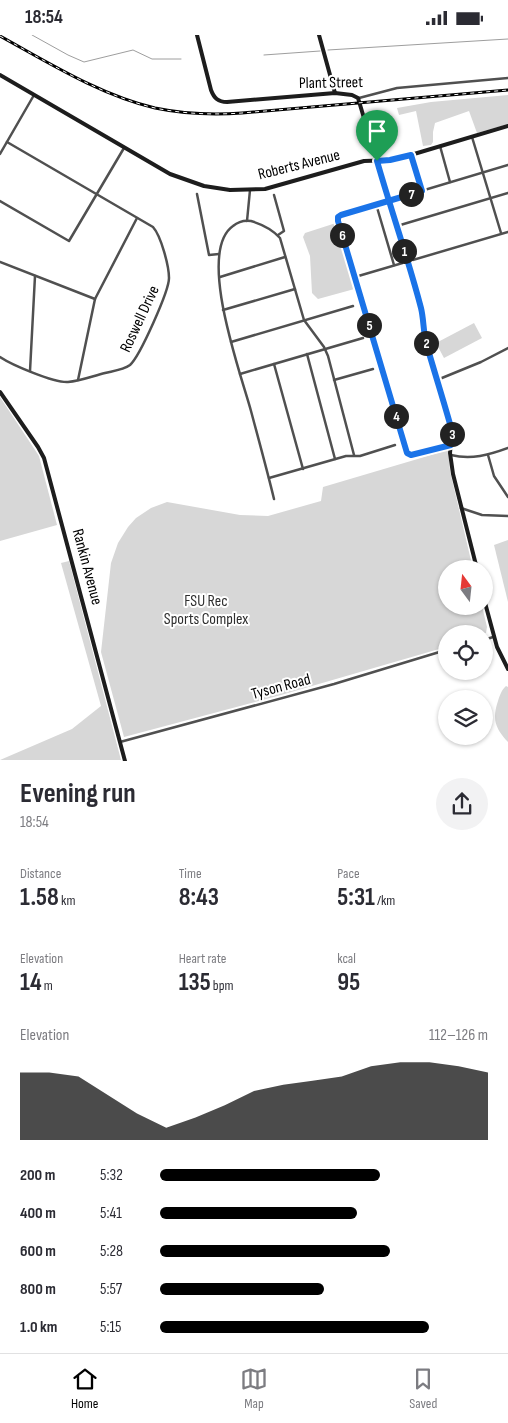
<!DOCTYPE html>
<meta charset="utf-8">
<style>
body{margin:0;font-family:"Sofia Sans Condensed",sans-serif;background:#f2f2f3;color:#2b2b33;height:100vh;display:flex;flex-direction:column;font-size:19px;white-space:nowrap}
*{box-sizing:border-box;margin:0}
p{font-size:16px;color:#7c7c81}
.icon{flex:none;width:28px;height:28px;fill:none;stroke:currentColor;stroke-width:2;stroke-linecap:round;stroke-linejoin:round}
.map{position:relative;height:726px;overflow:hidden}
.details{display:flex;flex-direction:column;background:#fff;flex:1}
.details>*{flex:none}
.needle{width:32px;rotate:345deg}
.controls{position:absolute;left:438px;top:525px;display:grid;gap:10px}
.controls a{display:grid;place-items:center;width:55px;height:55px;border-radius:50%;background:#fff;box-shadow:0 1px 4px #0004;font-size:25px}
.pin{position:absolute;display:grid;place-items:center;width:42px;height:42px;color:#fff;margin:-51px -21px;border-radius:50% 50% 50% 0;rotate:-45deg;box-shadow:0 0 5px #0007}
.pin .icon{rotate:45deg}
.km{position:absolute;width:25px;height:25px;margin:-12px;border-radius:50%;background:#222;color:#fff;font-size:14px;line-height:25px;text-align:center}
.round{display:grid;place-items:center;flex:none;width:52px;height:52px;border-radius:26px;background:#f2f2f3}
.head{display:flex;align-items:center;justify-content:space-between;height:85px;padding:0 20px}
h1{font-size:28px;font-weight:700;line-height:38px}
.figures{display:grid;grid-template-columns:repeat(3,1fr);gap:8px;height:85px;padding:5px 20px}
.figures div{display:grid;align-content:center}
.figures b{font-size:25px;font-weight:700}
.figures small{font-size:14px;font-weight:400}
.figures p{font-size:14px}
.chart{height:140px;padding:10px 20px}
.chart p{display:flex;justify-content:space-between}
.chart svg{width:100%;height:90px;margin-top:5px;fill:#000;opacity:.7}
ul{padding:0 20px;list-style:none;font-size:16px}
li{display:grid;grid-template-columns:80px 60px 1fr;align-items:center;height:38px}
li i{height:12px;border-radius:6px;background:#000}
.status{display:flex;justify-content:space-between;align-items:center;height:35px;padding:0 25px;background:#fff;direction:ltr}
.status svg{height:14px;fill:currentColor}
.tab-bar{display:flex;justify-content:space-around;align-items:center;height:70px;border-top:1px solid #e1e1e2;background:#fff;font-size:14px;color:#7c7c81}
.tab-bar a{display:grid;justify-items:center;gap:2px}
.tab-bar .current{color:#000}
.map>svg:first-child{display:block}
.green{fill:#d7d7d7}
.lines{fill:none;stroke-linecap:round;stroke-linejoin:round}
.stream{stroke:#9e9e9e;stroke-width:1}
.street{stroke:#505050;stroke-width:2.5}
.secondary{stroke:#1d1d1d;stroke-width:4}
.rail-casing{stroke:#000;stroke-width:3}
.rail{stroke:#fff;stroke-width:1;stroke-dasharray:4;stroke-linecap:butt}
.route-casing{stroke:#fff;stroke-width:10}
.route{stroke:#1a73e8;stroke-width:6}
.labels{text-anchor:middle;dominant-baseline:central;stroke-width:4;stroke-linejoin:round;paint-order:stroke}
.street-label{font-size:16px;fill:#000;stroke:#fff}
.park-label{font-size:16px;fill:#2e2e2e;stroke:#fff}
</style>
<div class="status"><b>18:54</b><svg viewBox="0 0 49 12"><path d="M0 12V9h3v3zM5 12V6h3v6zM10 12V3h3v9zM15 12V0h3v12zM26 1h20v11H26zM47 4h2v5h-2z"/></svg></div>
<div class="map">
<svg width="508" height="726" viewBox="0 0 508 726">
<rect width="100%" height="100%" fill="#fff"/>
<g class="green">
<polygon points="508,60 508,89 477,98 469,76 435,88 433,97 433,107 431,110 423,111 416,76 399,80 397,73 431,67"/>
<polygon points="336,188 358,253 318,264 312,258 310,221 303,202 305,198"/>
<polygon points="474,288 482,303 444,323 436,308"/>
<polygon points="0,362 39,421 57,490 0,506"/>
<polygon points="448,415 450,436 473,534 446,534 446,571 482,571 487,592 486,598 446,599 446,612 281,660 124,702 101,617 111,528 118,508 128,492 136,483 151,473 167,467 240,480 268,481 321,466 323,452"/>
<polygon points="508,505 508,567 494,510"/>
<polygon points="69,526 121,725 0,725 72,694 101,671 61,528"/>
<path d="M506 651 508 652V707C495 693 492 684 498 666 500 660 501 656 506 651Z"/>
</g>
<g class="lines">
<g class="stream">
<polyline points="32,0 68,20 84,27 133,15 152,24 181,24"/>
<polyline points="328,15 508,4"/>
<polyline points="264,20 320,16"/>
</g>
<g class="street">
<polyline points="359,63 397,53 508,43"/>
<polyline points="472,102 501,198"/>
<polyline points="440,111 450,147"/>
<polyline points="0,119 34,60"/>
<polyline points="411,120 422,156"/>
<polyline points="197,159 209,220 219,219"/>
<polyline points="274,160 284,196 278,200"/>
<polyline points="0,166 69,206 124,113"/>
<polyline points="376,169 394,230"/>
<polyline points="247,186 250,155"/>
<polyline points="397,191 508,158"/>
<polyline points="0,227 95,264"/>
<polyline points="220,242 285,222"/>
<polyline points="355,242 508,197"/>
<polyline points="223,275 295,254"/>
<polyline points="231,307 353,271"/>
<polyline points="307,319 335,424"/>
<path d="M0 322C12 330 54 348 68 347 80 346 93 341 105 338 113 336 123 335 130 330 140 321 169 256 169 243 169 231 161 201 153 192L7 107"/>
<polyline points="274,329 303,434"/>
<polyline points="30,336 35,241"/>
<polyline points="240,339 363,303"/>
<polyline points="78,345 95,264 137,183"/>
<polyline points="334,345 373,334"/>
<polyline points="437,345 481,327 508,313"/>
<polyline points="451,410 411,420 407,418 338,182 341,180 508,130"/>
<path d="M451 420C471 425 489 420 508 413"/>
<polyline points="488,420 494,441 508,462"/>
<polyline points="269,443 346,421 360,421 395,410"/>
<path d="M274 464C267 435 259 406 251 376 241 339 196 217 233 191 239 186 244 185 251 186 261 189 273 195 280 203L304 285 324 312 328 321 354 420"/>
<polyline points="461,473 482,480 508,481"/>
<polyline points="484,605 493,602"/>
<polyline points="120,707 334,649 446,615"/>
</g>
<g class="secondary">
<path d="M197 0 211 55C214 63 218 67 227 67L335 58 352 60 358 63 421 274 426 309 452 396 450 418 453 439 477 534"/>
<polyline points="319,0 335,58"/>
<polyline points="0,40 170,139 204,151 230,155 265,154 364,126 394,125 508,91"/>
<polyline points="0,357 38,412 44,423 125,726"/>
<polyline points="484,564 497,612 508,634"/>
</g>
<defs>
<path id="rail" d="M0 1C49 28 100 60 155 73 184 79 213 80 242 78L508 55"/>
</defs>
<use href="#rail" class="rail-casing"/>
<use href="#rail" class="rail"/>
</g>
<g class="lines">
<defs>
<path id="route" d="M377 126C391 175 408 223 421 273 424 285 423 298 427 311 435 339 444 367 452 396L451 410 411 420 407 418 338 186V182L341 180C368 172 395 164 422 156L411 120 390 125 377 126"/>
</defs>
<use href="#route" class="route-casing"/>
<use href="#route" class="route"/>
</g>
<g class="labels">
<g class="street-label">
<text transform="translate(331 48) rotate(-1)">Plant Street</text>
<text transform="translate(299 130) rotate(-14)">Roberts Avenue</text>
<text transform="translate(140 284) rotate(-65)">Roswell Drive</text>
<text transform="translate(87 532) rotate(75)">Rankin Avenue</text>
<text transform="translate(281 652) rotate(-15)">Tyson Road</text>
</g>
<g class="park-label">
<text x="206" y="566">FSU Rec<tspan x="206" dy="18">Sports Complex</tspan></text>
</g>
</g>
</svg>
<div class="controls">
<a><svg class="needle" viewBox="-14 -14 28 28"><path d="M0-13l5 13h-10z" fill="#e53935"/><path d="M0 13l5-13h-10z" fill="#7c7c81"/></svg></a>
<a><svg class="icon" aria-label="locate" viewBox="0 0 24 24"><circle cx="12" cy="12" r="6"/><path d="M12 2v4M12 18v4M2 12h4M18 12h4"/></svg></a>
<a><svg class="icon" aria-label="layers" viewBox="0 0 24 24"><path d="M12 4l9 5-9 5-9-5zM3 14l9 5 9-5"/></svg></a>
</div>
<div class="pin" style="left:377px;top:126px;background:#1e9e55"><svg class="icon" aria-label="arrive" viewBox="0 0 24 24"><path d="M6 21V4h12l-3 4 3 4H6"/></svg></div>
<b class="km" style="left:404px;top:216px">1</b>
<b class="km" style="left:426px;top:308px">2</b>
<b class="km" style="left:452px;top:399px">3</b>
<b class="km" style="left:396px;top:381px">4</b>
<b class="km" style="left:369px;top:290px">5</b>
<b class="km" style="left:342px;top:200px">6</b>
<b class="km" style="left:411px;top:159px">7</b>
</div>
<section class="details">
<div class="head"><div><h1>Evening run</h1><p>18:54</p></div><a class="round"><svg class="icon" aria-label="share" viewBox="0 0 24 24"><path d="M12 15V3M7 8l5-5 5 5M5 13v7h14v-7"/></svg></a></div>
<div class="figures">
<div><p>Distance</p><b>1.58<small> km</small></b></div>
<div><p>Time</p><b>8:43</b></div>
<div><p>Pace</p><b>5:31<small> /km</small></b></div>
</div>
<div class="figures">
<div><p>Elevation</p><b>14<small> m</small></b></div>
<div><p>Heart rate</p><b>135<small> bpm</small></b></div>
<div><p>kcal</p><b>95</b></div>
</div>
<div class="chart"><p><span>Elevation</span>112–126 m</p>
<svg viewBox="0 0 160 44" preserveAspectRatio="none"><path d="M0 44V11L10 11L20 13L30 22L40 31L50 38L60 33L70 27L80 20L90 17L100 15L110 13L120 8L130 6L140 6L150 8L160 11V44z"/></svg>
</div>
<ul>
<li><b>200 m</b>5:32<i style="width:67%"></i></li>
<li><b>400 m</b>5:41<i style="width:60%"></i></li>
<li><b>600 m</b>5:28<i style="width:70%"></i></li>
<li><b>800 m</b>5:57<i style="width:50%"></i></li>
<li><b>1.0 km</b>5:15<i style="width:82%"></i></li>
</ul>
</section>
<nav class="tab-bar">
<a class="current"><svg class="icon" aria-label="home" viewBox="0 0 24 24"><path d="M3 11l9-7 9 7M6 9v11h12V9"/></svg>Home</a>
<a><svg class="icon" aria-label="map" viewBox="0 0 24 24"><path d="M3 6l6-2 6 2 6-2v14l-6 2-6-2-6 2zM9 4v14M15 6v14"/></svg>Map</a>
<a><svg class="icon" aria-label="saved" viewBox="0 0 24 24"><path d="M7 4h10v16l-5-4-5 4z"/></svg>Saved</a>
</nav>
